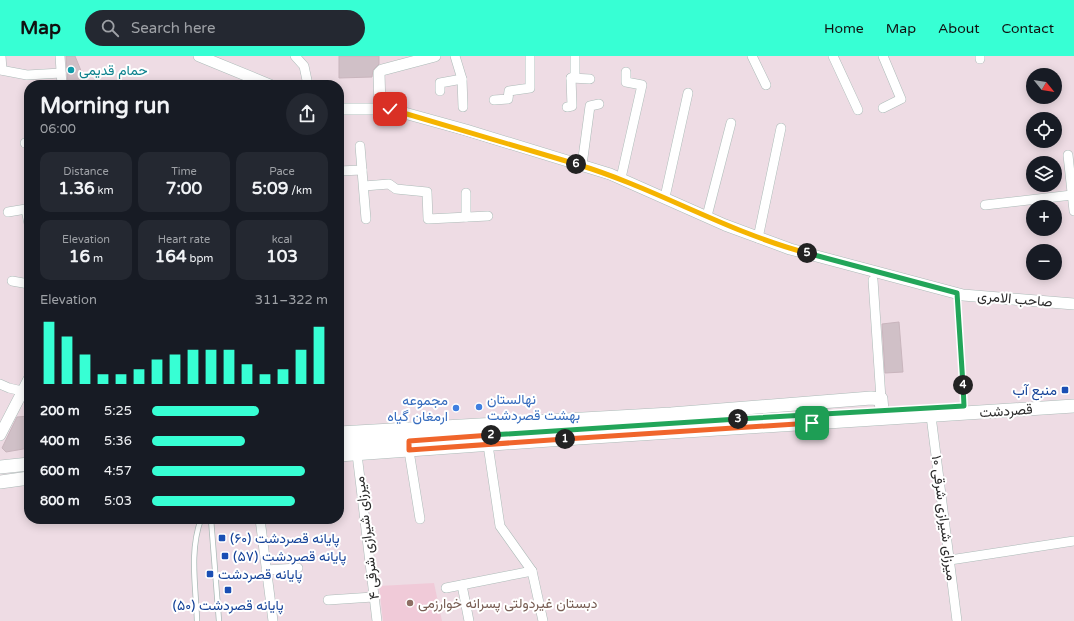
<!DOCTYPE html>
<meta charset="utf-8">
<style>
body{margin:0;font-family:"Varela Round",Vazirmatn,sans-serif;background:#242831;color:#f1f3f6;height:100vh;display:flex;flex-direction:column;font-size:15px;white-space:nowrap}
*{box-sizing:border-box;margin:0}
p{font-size:13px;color:#9ea1a6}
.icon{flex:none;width:22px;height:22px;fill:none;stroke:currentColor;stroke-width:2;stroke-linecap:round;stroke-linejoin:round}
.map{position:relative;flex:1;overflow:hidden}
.panel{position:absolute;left:24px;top:24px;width:320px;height:444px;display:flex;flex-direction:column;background:#171b24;border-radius:16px;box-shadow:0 2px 10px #0003}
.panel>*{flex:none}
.needle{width:26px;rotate:120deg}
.buttons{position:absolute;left:1026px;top:12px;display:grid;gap:8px}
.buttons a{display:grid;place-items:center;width:36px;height:36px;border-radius:50%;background:#171b24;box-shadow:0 2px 10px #0003;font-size:20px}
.pin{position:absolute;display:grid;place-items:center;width:34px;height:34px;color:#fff;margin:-17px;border-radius:8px;box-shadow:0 2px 6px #0006}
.km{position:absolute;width:20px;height:20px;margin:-10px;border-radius:50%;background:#222;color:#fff;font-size:11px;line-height:20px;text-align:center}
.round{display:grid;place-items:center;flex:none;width:42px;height:42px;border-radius:21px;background:#242831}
.summary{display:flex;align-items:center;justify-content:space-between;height:68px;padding:0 16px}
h1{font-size:22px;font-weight:800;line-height:30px}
.stats{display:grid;grid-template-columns:repeat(3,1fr);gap:6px;height:68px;padding:4px 16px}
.stats div{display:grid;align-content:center;border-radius:10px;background:#242831;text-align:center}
.stats b{font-size:17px;font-weight:800}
.stats small{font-size:11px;font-weight:400}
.stats p{font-size:11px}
.chart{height:112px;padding:8px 16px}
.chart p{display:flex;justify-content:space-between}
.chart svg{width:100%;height:72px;margin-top:4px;stroke:#37ffd4;stroke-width:6}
ul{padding:0 16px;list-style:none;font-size:13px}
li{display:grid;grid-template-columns:64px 48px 1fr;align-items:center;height:30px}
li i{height:10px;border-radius:5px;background:#37ffd4}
header{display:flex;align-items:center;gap:24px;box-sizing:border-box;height:56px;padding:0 20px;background:#37ffd4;color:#111}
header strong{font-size:19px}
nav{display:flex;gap:22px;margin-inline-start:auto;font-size:14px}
.search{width:280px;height:36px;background:#242831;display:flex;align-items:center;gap:10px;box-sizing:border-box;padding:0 14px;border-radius:22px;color:#9ea1a6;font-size:15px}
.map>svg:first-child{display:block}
.education{fill:#f0cad8}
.building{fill:#d0c0c7;stroke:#c9b5bd}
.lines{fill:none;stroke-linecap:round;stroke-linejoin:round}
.service-casing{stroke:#acbbb8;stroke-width:6}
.minor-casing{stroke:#acbbb8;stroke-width:10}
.tertiary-casing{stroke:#acbbb8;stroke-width:12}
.secondary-casing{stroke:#acbbb8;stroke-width:14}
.path{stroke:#fff;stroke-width:1.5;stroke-dasharray:3 2;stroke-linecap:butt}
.service{stroke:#fff;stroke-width:4.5}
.minor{stroke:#fff;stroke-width:9}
.tertiary{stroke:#fff;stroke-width:11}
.secondary{stroke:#fff;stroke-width:13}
.split-1-casing{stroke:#fff;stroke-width:8}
.split-2-casing{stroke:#fff;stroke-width:8}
.split-3-casing{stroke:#fff;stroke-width:8}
.split-4-casing{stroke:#fff;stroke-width:8}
.split-5-casing{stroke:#fff;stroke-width:8}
.split-6-casing{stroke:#fff;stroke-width:8}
.split-7-casing{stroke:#fff;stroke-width:8}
.split-1{stroke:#f0652b;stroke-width:5}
.split-2{stroke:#f0652b;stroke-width:5}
.split-3{stroke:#22a559;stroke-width:5}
.split-4{stroke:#22a559;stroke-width:5}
.split-5{stroke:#22a559;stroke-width:5}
.split-6{stroke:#f5b400;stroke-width:5}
.split-7{stroke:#f5b400;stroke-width:5}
.culture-dot{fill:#0f9aa8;stroke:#fff;stroke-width:1.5}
.transit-dot{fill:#1a4fb4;stroke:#fff;stroke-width:1.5}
.shop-dot{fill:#3f7fe0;stroke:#fff;stroke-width:1.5}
.education-dot{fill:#8d6e63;stroke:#fff;stroke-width:1.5}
.labels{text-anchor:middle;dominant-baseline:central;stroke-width:4;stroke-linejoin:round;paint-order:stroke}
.culture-label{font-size:14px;fill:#0d838f;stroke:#fff;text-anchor:start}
.street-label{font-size:14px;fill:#2b2b2b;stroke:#fff}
.transit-label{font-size:14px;fill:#164399;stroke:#fff;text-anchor:start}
.shop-label{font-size:14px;fill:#366cbe;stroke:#fff;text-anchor:start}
.education-label{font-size:14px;fill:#785e54;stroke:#fff;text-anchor:start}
</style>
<header>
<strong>Map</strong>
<div class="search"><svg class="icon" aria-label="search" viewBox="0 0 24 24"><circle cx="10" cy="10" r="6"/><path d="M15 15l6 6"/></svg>Search here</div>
<nav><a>Home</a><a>Map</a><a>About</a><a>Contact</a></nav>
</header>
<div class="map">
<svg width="1074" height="565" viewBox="0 0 1074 565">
<rect width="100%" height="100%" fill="#eedce4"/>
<polygon class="education" points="434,527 442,565 383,565 379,530"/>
<g class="building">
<polygon points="66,0 75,0 86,27 68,29"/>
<polygon points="339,0 379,0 379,8 373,14 372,21 339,22"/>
<polygon points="899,266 903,316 885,317 882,268"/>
<polygon points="29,360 29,392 6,396 2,392 17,361"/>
</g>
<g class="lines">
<defs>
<g id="service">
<polyline points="211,463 219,565"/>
<path d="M197 565C196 531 189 496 201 463"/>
</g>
<g id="minor">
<polyline points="1,0 2,14"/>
<polyline points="60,0 62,29"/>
<polyline points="295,0 304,10 308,29"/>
<polyline points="455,0 462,23 463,51"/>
<polyline points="752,0 766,29"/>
<polyline points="833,0 858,54"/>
<polyline points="883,0 901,43 883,52"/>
<polyline points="980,0 980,3"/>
<polyline points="0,14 27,19 61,17"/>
<polyline points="571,22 590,23"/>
<polyline points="440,35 440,27 462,23"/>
<polyline points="494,44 508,43 509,35 530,32 530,0"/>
<polyline points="567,51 572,50 571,22 575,20 575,0"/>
<polyline points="25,87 29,87"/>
<polyline points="360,90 366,163"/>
<polyline points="1068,99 1074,155"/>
<polyline points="582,109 590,50 599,48"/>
<polyline points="339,115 362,114"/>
<polyline points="621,122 642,29 626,26 626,16"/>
<polyline points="364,130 389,128 396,133 427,136 428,163 488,160"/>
<polyline points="466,137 466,161"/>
<polyline points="665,141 688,37"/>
<polyline points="985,149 1072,139"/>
<polyline points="8,156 26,153 29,168"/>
<polyline points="707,160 731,67"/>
<polyline points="758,182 781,72"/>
<polyline points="873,224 881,343"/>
<polyline points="12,225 29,228"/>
<polyline points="0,328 9,332 22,335"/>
<polyline points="931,360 957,565"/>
<polyline points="488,389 500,470 532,515 543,565"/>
<polyline points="409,395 420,463"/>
<polyline points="357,398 377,565"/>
<polyline points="260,463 273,565"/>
<polyline points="950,504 1074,485"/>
<polyline points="266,514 298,512"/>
<polyline points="462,529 469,565"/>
<polyline points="446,532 532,515"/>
<polyline points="328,544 373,541"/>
</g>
<g id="tertiary">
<polyline points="199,0 270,29"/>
<polyline points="339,53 390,53 466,74 610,118 725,169 790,193 963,239 1074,248"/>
<polyline points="380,53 379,17 382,14 435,0"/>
<polyline points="0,379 29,323"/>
</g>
<g id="secondary">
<polyline points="339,377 671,358 871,342 881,343 882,355"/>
<polyline points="339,389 715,365"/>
<polyline points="339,399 578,382 1074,350"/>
<polyline points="0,411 29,408"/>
<polyline points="0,426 29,422"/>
</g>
</defs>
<use href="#service" class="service-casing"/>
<use href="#minor" class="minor-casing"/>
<use href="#tertiary" class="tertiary-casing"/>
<use href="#secondary" class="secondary-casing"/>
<polyline class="path" points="958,247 964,347"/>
<use href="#service" class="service"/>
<use href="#minor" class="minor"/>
<use href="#tertiary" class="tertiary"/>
<use href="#secondary" class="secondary"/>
</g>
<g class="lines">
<defs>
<polyline id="split-1" points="565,383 812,367"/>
<polyline id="split-2" points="491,379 409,385 409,394 565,383"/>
<polyline id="split-3" points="491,379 738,363"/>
<polyline id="split-4" points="738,363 964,350 963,329"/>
<polyline id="split-5" points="807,197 957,237 963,329"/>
<path id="split-6" d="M576 108C656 132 727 176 807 197"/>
<polyline id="split-7" points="390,53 576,108"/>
</defs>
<use href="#split-1" class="split-1-casing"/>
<use href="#split-2" class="split-2-casing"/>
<use href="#split-3" class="split-3-casing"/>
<use href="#split-4" class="split-4-casing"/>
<use href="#split-5" class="split-5-casing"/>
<use href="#split-6" class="split-6-casing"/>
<use href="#split-7" class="split-7-casing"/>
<use href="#split-1" class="split-1"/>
<use href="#split-2" class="split-2"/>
<use href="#split-3" class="split-3"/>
<use href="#split-4" class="split-4"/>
<use href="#split-5" class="split-5"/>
<use href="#split-6" class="split-6"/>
<use href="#split-7" class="split-7"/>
</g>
<circle class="culture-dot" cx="71" cy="14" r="4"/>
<g class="transit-dot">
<rect x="1061" y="330" width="8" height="8" rx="2"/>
<rect x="218" y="478" width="8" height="8" rx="2"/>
<rect x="221" y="496" width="8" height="8" rx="2"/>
<rect x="206" y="514" width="8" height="8" rx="2"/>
<rect x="224" y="530" width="8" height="8" rx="2"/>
</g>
<g class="shop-dot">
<circle cx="479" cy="351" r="4"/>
<circle cx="456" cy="352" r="4"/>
</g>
<circle class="education-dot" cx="410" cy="547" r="4"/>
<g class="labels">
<g class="culture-label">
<text x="79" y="14">حمام قدیمی</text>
</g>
<g class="street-label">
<text transform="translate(1015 243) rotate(5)">صاحب الامری</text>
<text transform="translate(1006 355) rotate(-4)">قصردشت</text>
<text transform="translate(944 462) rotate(83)">۱۰ میرزای شیرازی شرقی</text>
<text transform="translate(367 482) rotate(-97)">۴ میرزای شیرازی شرقی</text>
</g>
<g class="transit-label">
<text x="1057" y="334" text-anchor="end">منبع آب</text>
<text x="230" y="482">پایانه قصردشت (۶۰)</text>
<text x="233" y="500">پایانه قصردشت (۵۷)</text>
<text x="218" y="518">پایانه قصردشت</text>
<text x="228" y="549" text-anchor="middle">پایانه قصردشت (۵۰)</text>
</g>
<g class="shop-label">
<text x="487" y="343">نهالستان<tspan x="487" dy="16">بهشت قصردشت</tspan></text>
<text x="448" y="344" text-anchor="end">مجموعه<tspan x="448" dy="16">ارمغان گیاه</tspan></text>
</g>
<g class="education-label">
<text x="418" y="547">دبستان غیردولتی پسرانه خوارزمی</text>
</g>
</g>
</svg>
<div class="buttons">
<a><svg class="needle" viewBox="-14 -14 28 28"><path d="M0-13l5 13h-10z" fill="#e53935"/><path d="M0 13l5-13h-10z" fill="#9ea1a6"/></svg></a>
<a><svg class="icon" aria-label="locate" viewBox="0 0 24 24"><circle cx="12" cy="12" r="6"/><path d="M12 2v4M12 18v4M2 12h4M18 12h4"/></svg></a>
<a><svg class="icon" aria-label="layers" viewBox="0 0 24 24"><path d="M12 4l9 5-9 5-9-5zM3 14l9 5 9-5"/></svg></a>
<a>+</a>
<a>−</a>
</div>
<div class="pin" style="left:812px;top:367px;background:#1e9e55"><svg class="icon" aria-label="arrive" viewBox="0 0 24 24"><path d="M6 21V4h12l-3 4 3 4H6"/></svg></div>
<div class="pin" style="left:390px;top:53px;background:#d93025"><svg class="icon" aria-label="check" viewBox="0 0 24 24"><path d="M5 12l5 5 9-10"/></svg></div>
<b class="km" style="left:565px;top:383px">1</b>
<b class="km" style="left:491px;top:379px">2</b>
<b class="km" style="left:738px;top:363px">3</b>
<b class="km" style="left:963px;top:329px">4</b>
<b class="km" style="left:807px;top:197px">5</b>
<b class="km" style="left:576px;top:108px">6</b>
<section class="panel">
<div class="summary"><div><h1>Morning run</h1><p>06:00</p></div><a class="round"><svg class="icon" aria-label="share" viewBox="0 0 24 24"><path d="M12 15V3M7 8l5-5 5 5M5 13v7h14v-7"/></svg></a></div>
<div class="stats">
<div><p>Distance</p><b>1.36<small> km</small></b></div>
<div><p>Time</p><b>7:00</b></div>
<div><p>Pace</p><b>5:09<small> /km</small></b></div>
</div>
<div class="stats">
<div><p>Elevation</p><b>16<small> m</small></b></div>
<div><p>Heart rate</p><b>164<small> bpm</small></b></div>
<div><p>kcal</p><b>103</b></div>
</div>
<div class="chart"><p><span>Elevation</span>311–322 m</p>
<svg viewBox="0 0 160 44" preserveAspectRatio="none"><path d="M5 44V6M15 44V15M25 44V26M35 44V38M45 44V38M55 44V35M65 44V29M75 44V26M85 44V23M95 44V23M105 44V23M115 44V32M125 44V38M135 44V35M145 44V23M155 44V9"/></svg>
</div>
<ul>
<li><b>200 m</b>5:25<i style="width:61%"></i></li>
<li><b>400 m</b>5:36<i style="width:53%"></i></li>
<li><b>600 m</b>4:57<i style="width:87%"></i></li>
<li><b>800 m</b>5:03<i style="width:81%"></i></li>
</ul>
</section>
</div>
